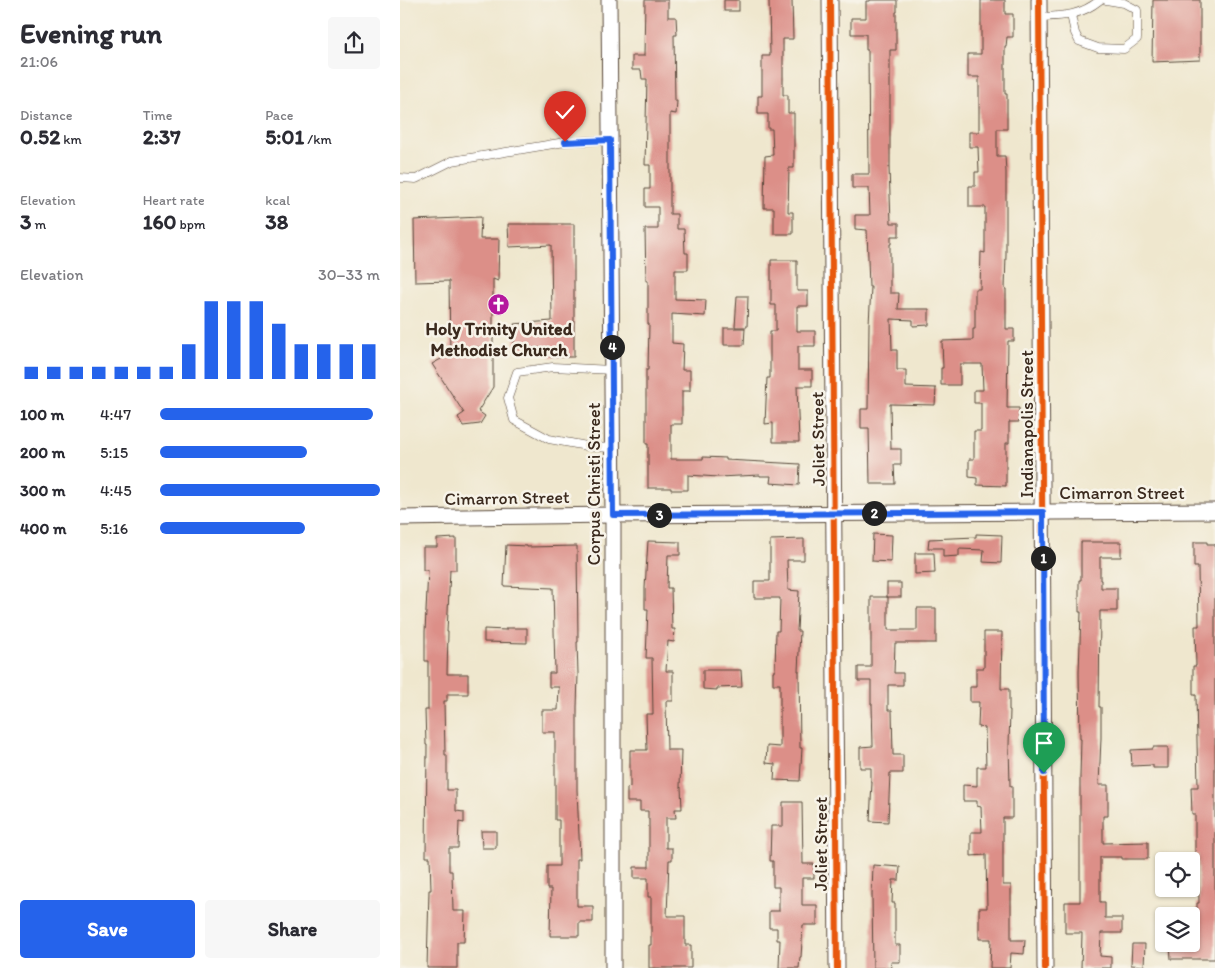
<!DOCTYPE html>
<meta charset="utf-8">
<style>
body{margin:0;font-family:Itim,sans-serif;background:#f7f7f7;color:#2b2b33;height:100vh;display:flex;flex-direction:column;font-size:19px;white-space:nowrap}
*{box-sizing:border-box;margin:0}
p{font-size:16px;color:#7c7c81}
.icon{flex:none;width:28px;height:28px;fill:none;stroke:currentColor;stroke-width:2;stroke-linecap:round;stroke-linejoin:round}
.map{position:relative;flex:1;overflow:hidden}
.drawer{display:flex;flex-direction:column;background:#fff;width:400px}
.drawer>*{flex:none}
.tools{position:absolute;left:755px;top:852px;display:grid;gap:10px}
.tools a{display:grid;place-items:center;width:45px;height:45px;border-radius:5px;background:#fff;box-shadow:0 1px 4px #0004;font-size:25px}
.pin{position:absolute;display:grid;place-items:center;width:42px;height:42px;color:#fff;margin:-51px -21px;border-radius:50% 50% 50% 0;rotate:-45deg;box-shadow:0 0 5px #0007}
.pin .icon{rotate:45deg}
.km{position:absolute;width:25px;height:25px;margin:-12px;border-radius:50%;background:#222;color:#fff;font-size:14px;line-height:25px;text-align:center}
.round{display:grid;place-items:center;flex:none;width:52px;height:52px;border-radius:5px;background:#f7f7f7}
.summary{display:flex;align-items:center;justify-content:space-between;height:85px;padding:0 20px}
h1{font-size:28px;font-weight:800;line-height:38px}
.metrics{display:grid;grid-template-columns:repeat(3,1fr);gap:8px;height:85px;padding:5px 20px}
.metrics div{display:grid;align-content:center}
.metrics b{font-size:21px;font-weight:800}
.metrics small{font-size:14px;font-weight:400}
.metrics p{font-size:14px}
.chart{height:140px;padding:10px 20px}
.chart p{display:flex;justify-content:space-between}
.chart svg{width:100%;height:90px;margin-top:5px;stroke:#2563eb;stroke-width:6}
.cta{display:flex;gap:10px;margin-top:auto;padding:10px 20px}
.cta a{flex:1;height:58px;border-radius:5px;background:#2563eb;color:#fff;font-size:20px;font-weight:800;line-height:58px;text-align:center}
.cta a+a{background:#f7f7f7;color:#2b2b33}
ul{padding:0 20px;list-style:none;font-size:16px}
li{display:grid;grid-template-columns:80px 60px 1fr;align-items:center;height:38px}
li i{height:12px;border-radius:6px;background:#2563eb}
main{display:flex;flex:1;min-height:0}
.map>svg:first-child{display:block}
.building{fill:#dc8f88}
.lines{fill:none;stroke-linecap:round;stroke-linejoin:round}
.lane-casing{stroke:#564638;stroke-width:9}
.street-casing{stroke:#564638;stroke-width:17}
.lane{stroke:#fff;stroke-width:8}
.street{stroke:#fff;stroke-width:15}
.cycleway-casing{stroke:#f7f3e8;stroke-width:9}
.cycleway{stroke:#e8590c;stroke-width:6}
.route-casing{stroke:#fff;stroke-width:10}
.route{stroke:#2563eb;stroke-width:6}
.labels{text-anchor:middle;dominant-baseline:central;stroke-width:5;stroke-linejoin:round;paint-order:stroke}
.poi-label{font-size:18px;font-weight:bold;fill:#3b2a1e;stroke:#f7f3e8}
.street-label{font-size:18px;fill:#3b2a1e;stroke:#f7f3e8}
</style>
<main>
<section class="drawer">
<div class="summary"><div><h1>Evening run</h1><p>21:06</p></div><a class="round"><svg class="icon" aria-label="share" viewBox="0 0 24 24"><path d="M12 15V3M7 8l5-5 5 5M5 13v7h14v-7"/></svg></a></div>
<div class="metrics">
<div><p>Distance</p><b>0.52<small> km</small></b></div>
<div><p>Time</p><b>2:37</b></div>
<div><p>Pace</p><b>5:01<small> /km</small></b></div>
</div>
<div class="metrics">
<div><p>Elevation</p><b>3<small> m</small></b></div>
<div><p>Heart rate</p><b>160<small> bpm</small></b></div>
<div><p>kcal</p><b>38</b></div>
</div>
<div class="chart"><p><span>Elevation</span>30–33 m</p>
<svg viewBox="0 0 160 44" preserveAspectRatio="none"><path d="M5 44V38M15 44V38M25 44V38M35 44V38M45 44V38M55 44V38M65 44V38M75 44V27M85 44V6M95 44V6M105 44V6M115 44V17M125 44V27M135 44V27M145 44V27M155 44V27"/></svg>
</div>
<ul>
<li><b>100 m</b>4:47<i style="width:97%"></i></li>
<li><b>200 m</b>5:15<i style="width:67%"></i></li>
<li><b>300 m</b>4:45<i style="width:100%"></i></li>
<li><b>400 m</b>5:16<i style="width:66%"></i></li>
</ul>
<div class="cta"><a>Save</a><a>Share</a></div>
</section>
<div class="map">
<svg width="815" height="968" viewBox="0 0 815 968">
<rect width="100%" height="100%" fill="#f7f3e8"/>
<filter id="ink" filterUnits="userSpaceOnUse"><feTurbulence type="fractalNoise" baseFrequency=".02" numOctaves="2"/><feDisplacementMap in="SourceGraphic" scale="10" xChannelSelector="R" yChannelSelector="G"/><feConvolveMatrix kernelMatrix="1 2 1 2 8 2 1 2 1" color-interpolation-filters="sRGB"/></filter>
<filter id="wash" filterUnits="userSpaceOnUse"><feTurbulence type="fractalNoise" baseFrequency=".0096" numOctaves="4" result="noise"/><feDisplacementMap in="SourceGraphic" scale="20" xChannelSelector="R" yChannelSelector="G"/><feGaussianBlur stdDeviation="1.12" result="paint"/><feColorMatrix in="noise" values="0 0 0 0 0 0 0 0 0 0 0 0 0 0 0 0 0 1.4 0 .05"/><feComposite in="paint" operator="in"/></filter>
<g filter="url(#wash)">
<rect width="100%" height="100%" fill="#efe7ce"/>
<g id="blocks">
<g class="building">
<polygon points="245,0 268,0 268,17 276,17 277,35 274,35 275,101 277,101 276,114 270,113 270,214 277,214 277,229 284,229 285,253 288,253 288,270 275,270 275,299 306,300 305,316 272,314 272,343 283,344 282,370 290,370 290,391 282,391 282,424 271,424 271,459 303,459 303,457 326,458 326,460 400,464 399,485 370,483 371,476 360,476 360,475 318,477 288,475 288,490 271,490 271,488 248,488 248,444 246,444 246,370 248,370 249,324 248,324 248,281 246,281 245,229 258,229 258,207 245,207 245,189 250,189 250,165 245,165 247,79 242,79 241,70 232,70 232,56 244,56"/>
<rect x="324" y="0" width="15" height="11"/>
<polygon points="369,0 392,0 393,39 383,39 383,95 388,95 388,113 394,113 394,168 389,168 388,212 393,212 393,234 374,234 374,208 364,208 365,156 373,155 372,129 368,129 368,114 358,114 358,96 362,96 362,56 370,56"/>
<polygon points="470,0 497,0 497,12 496,12 496,50 490,50 490,167 489,167 491,223 499,223 499,236 491,236 491,244 490,244 490,293 499,293 498,309 529,309 529,325 513,326 513,320 491,319 492,350 497,350 497,370 506,370 506,387 536,388 535,405 490,404 491,449 501,449 501,465 494,465 495,484 470,484 469,428 461,428 461,409 468,409 469,324 471,287 469,287 467,230 455,229 455,215 470,215 469,188 452,188 452,174 469,174 468,50 466,50 466,34 451,34 451,18 466,18 466,1 470,1"/>
<polygon points="581,0 605,0 605,14 613,14 613,37 607,37 606,47 605,47 605,94 607,94 607,129 597,129 597,156 605,156 606,172 606,254 605,289 606,289 606,329 614,329 614,341 608,341 607,408 619,408 619,422 609,422 609,443 606,443 606,486 577,485 577,478 569,477 569,459 574,459 574,431 581,431 581,403 574,403 574,390 583,390 582,364 560,364 560,385 541,385 541,368 543,368 542,341 573,340 573,329 575,329 575,289 580,289 581,252 585,253 585,207 569,207 569,186 575,186 575,172 579,172 578,147 569,147 569,132 579,132 579,77 568,77 568,54 581,54"/>
<polygon points="753,0 800,0 800,60 752,62"/>
<polygon points="81,217 80,239 99,239 98,281 93,279 93,348 75,347 93,357 93,387 78,411 85,416 80,424 63,426 58,417 64,413 32,364 50,354 49,281 15,282 14,220"/>
<polygon points="108,224 174,224 174,357 150,357 149,348 114,348 114,324 152,321 151,245 109,247"/>
<polygon points="371,260 397,260 397,291 408,291 408,306 397,306 397,331 415,331 415,346 398,346 398,370 412,370 412,386 397,386 399,442 373,442 373,423 365,424 367,378 370,378 370,331 376,331 376,305 371,305"/>
<polygon points="337,296 348,296 347,327 335,327"/>
<polygon points="324,328 345,328 344,345 324,345"/>
<polygon points="473,534 492,535 491,562 472,561"/>
<polygon points="576,534 602,535 601,563 583,562 584,550 559,549 559,556 543,557 543,548 528,548 529,539 576,537"/>
<polygon points="56,538 56,570 50,570 47,632 48,632 47,674 68,674 68,694 47,694 47,701 44,701 45,755 47,755 47,790 56,790 56,811 64,812 64,823 59,822 58,848 49,848 49,871 52,871 53,911 65,911 64,942 57,942 57,968 27,968 29,890 31,890 30,857 26,857 27,745 26,745 25,710 28,710 28,661 25,661 25,632 28,570 23,570 23,547 37,547 37,539"/>
<polygon points="404,539 404,560 387,560 388,590 399,591 397,631 400,631 398,671 399,671 400,748 402,748 400,781 374,780 375,764 366,763 367,746 380,747 380,684 373,684 373,671 375,671 376,631 379,631 380,598 354,598 354,581 370,581 370,540"/>
<polygon points="248,541 280,542 280,555 268,555 267,588 271,588 272,629 275,629 274,642 268,641 266,671 273,671 273,701 266,701 267,750 281,750 280,788 281,787 282,809 275,809 276,818 266,818 266,848 272,848 272,860 269,860 267,916 285,916 285,945 291,945 291,968 249,968 249,945 251,945 251,897 248,897 248,878 234,878 234,867 249,867 249,819 248,819 248,811 240,811 240,802 227,802 227,788 230,787 230,750 247,750 246,714 253,714 252,658 246,658 248,609 245,609 245,588"/>
<polygon points="681,542 721,542 721,557 700,557 700,580 701,580 701,588 717,588 717,611 700,611 699,707 701,707 701,738 699,785 708,785 708,816 703,816 703,843 748,842 748,859 722,859 722,857 700,857 700,902 705,902 705,918 722,918 722,933 701,933 700,956 711,957 711,968 681,968 682,933 665,933 665,902 680,902 680,777 681,739 680,739 679,673 681,612 679,612 679,580 681,580"/>
<polygon points="794,542 807,542 807,544 815,544 815,959 771,959 770,944 791,944 791,941 797,941 797,903 799,903 798,855 795,855 795,814 792,814 791,787 798,787 796,695 793,695 793,666 796,666 795,626 799,626 798,567 794,567"/>
<polygon points="106,545 127,546 127,547 177,546 178,642 177,642 178,674 177,707 177,790 180,859 177,859 177,906 193,906 193,922 179,922 179,936 150,936 151,889 147,889 147,866 159,866 159,820 155,820 155,732 142,732 142,710 158,710 159,687 149,687 149,673 155,673 153,588 104,586"/>
<polygon points="515,553 534,553 535,573 515,574"/>
<rect x="487" y="583" width="14" height="14"/>
<polygon points="471,597 488,597 488,630 517,630 517,608 536,608 536,643 495,643 494,673 503,673 503,685 488,685 488,710 492,710 493,755 503,755 503,773 490,773 488,822 470,821 472,782 471,782 471,768 460,768 460,747 473,746 472,704 471,704 471,681 458,681 458,667 471,667"/>
<polygon points="106,628 127,628 127,643 84,642 84,629 106,630"/>
<polygon points="584,632 602,632 601,689 609,689 609,710 610,710 609,745 610,786 612,786 612,818 603,818 603,885 611,885 611,940 625,940 624,954 611,953 610,968 590,968 591,939 579,939 579,908 587,908 586,855 571,856 571,832 582,832 581,807 577,806 577,801 563,801 563,785 577,786 577,767 586,767 585,728 578,727 579,702 570,702 570,687 576,687 576,668 584,668"/>
<polygon points="303,670 341,670 342,687 317,688 317,690 303,689"/>
<polygon points="753,747 768,747 768,768 753,768 753,765 732,766 731,750 753,749"/>
<polygon points="383,802 402,802 403,864 414,864 414,878 402,878 402,905 417,905 417,925 403,925 401,957 400,957 399,968 379,968 380,940 377,940 377,928 369,928 369,911 379,911 379,887 373,887 373,861 370,861 371,826 383,826"/>
<polygon points="81,831 96,831 96,848 82,848"/>
<polygon points="473,865 500,867 499,880 493,880 492,903 495,903 495,945 500,945 500,962 491,962 492,968 473,968 472,894"/>
<polygon points="732,944 745,944 744,966 731,965"/>
</g>
</g>
</g>
<g filter="url(#ink)">
<use href="#blocks" fill-opacity="0" stroke="#564638" stroke-width="1"/>
<g class="lines">
<defs>
<g id="lane">
<polyline points="671,15 675,33 679,41 698,48 724,49 737,39 737,10 724,3 706,0"/>
<path d="M640 17C664 16 680 16 700 0"/>
<polyline points="0,178 16,179 52,161 165,142 210,140"/>
<polyline points="212,370 153,367 117,372 108,398 114,420 149,439 192,447 213,448"/>
</g>
<g id="street">
<polyline points="209,0 213,515 213,968"/>
<polyline points="430,0 437,968"/>
<polyline points="639,0 645,968"/>
<polyline points="0,518 213,515 815,511"/>
</g>
</defs>
<use href="#lane" class="lane-casing"/>
<use href="#street" class="street-casing"/>
<use href="#lane" class="lane"/>
<use href="#street" class="street"/>
<defs>
<g id="cycleway">
<polyline points="430,0 437,968"/>
<polyline points="639,0 645,968"/>
</g>
</defs>
<use href="#cycleway" class="cycleway-casing"/>
<use href="#cycleway" class="cycleway"/>
</g>
</g>
<g class="lines" filter="url(#ink)">
<defs>
<polyline id="route" points="165,142 210,140 213,515 643,512 644,773"/>
</defs>
<use href="#route" class="route-casing"/>
<use href="#route" class="route"/>
</g>
<defs>
<symbol id="church-disc" viewBox="-11 -11 22 22"><circle r="9.5" fill="#b5179e" stroke="#f7f3e8"/><path d="M-1.2-6h2.4v3.5h3.3v2.4h-3.3V6h-2.4V-.1h-3.3v-2.4h3.3Z" fill="#fff"/></symbol>
</defs>
<g fill-rule="evenodd">
<use href="#church-disc" x="86" y="292" width="25" height="25"/>
</g>
<g class="labels">
<g class="poi-label">
<text x="99" y="329">Holy Trinity United<tspan x="99" dy="21">Methodist Church</tspan></text>
</g>
<g class="street-label">
<text transform="translate(627 424) rotate(-90)">Indianapolis Street</text>
<text transform="translate(418 439) rotate(-91)">Joliet Street</text>
<text transform="translate(194 484) rotate(-90)">Corpus Christi Street</text>
<text x="722" y="493">Cimarron Street</text>
<text transform="translate(107 498) rotate(-1)">Cimarron Street</text>
<text transform="translate(421 844) rotate(-90)">Joliet Street</text>
</g>
</g>
</svg>
<div class="tools">
<a><svg class="icon" aria-label="locate" viewBox="0 0 24 24"><circle cx="12" cy="12" r="6"/><path d="M12 2v4M12 18v4M2 12h4M18 12h4"/></svg></a>
<a><svg class="icon" aria-label="layers" viewBox="0 0 24 24"><path d="M12 4l9 5-9 5-9-5zM3 14l9 5 9-5"/></svg></a>
</div>
<div class="pin" style="left:644px;top:773px;background:#1e9e55"><svg class="icon" aria-label="arrive" viewBox="0 0 24 24"><path d="M6 21V4h12l-3 4 3 4H6"/></svg></div>
<div class="pin" style="left:165px;top:142px;background:#d93025"><svg class="icon" aria-label="check" viewBox="0 0 24 24"><path d="M5 12l5 5 9-10"/></svg></div>
<b class="km" style="left:643px;top:558px">1</b>
<b class="km" style="left:474px;top:513px">2</b>
<b class="km" style="left:259px;top:515px">3</b>
<b class="km" style="left:212px;top:347px">4</b>
</div>
</main>
